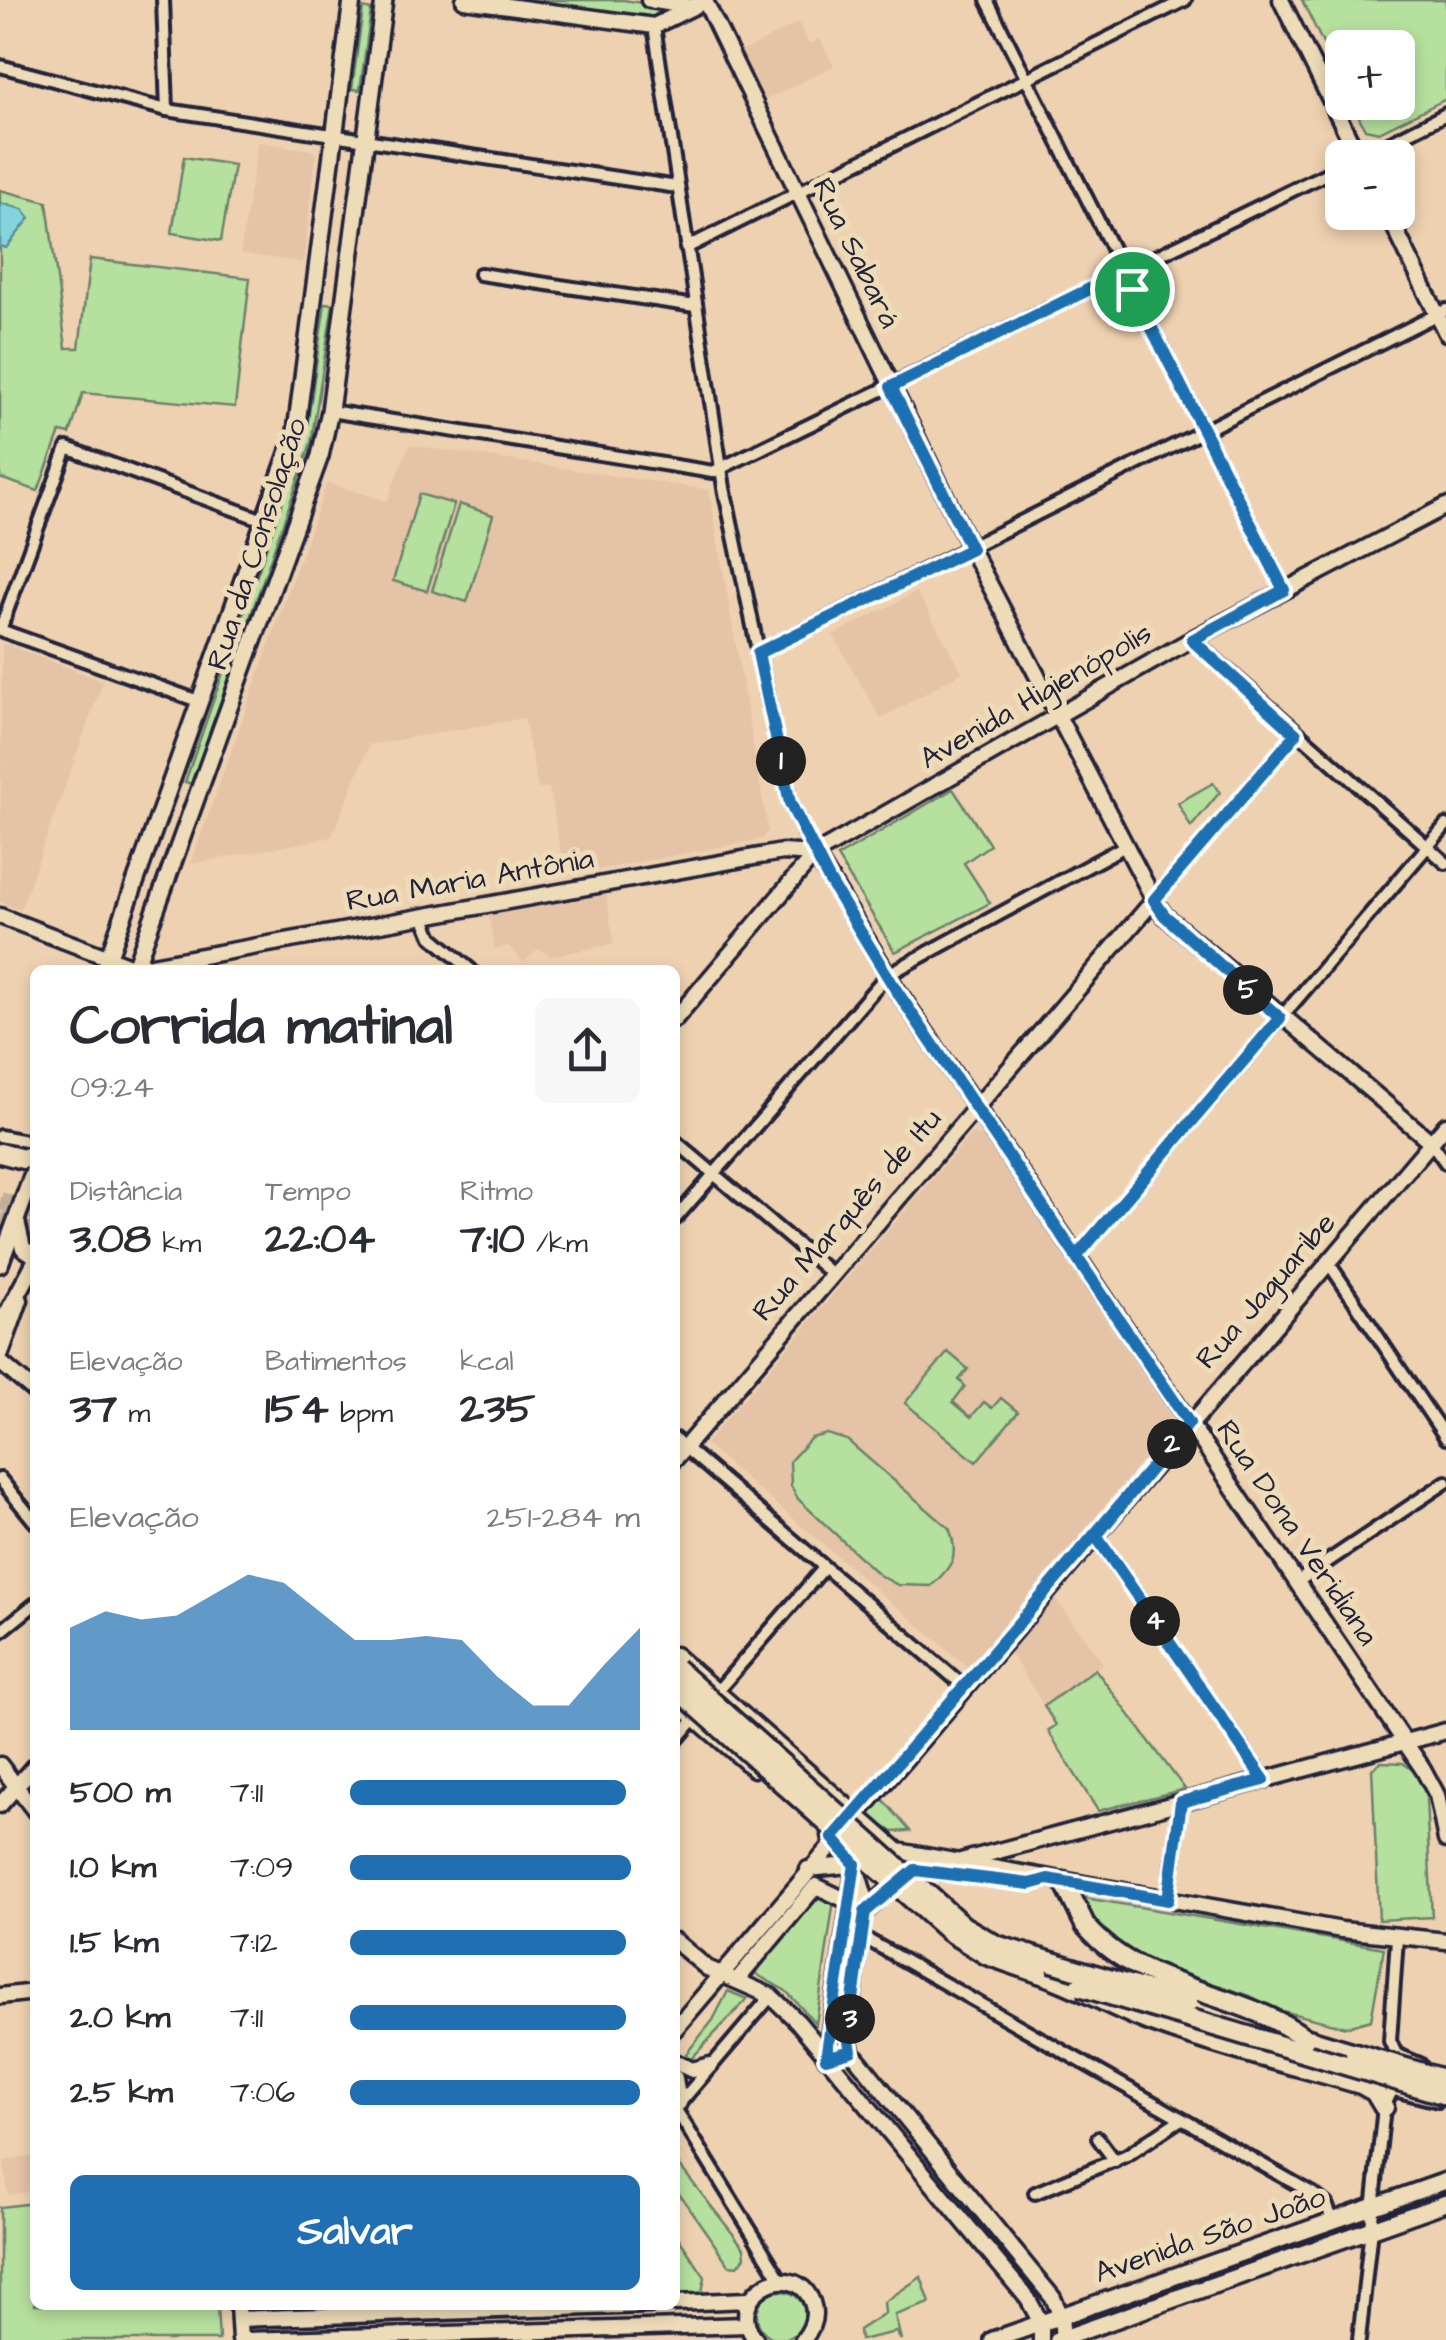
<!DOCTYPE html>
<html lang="pt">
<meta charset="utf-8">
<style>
body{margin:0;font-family:"Architects Daughter",sans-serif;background:#f7f7f7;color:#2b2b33;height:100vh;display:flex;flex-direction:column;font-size:38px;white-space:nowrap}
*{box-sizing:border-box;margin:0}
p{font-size:32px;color:#7c7c81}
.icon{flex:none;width:55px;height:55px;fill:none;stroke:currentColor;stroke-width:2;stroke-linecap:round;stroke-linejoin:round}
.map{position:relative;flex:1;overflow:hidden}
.side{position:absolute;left:30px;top:965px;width:650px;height:1345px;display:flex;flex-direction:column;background:#fff;border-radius:15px;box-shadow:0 5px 15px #0003}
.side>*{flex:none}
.fabs{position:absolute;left:1325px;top:30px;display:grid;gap:20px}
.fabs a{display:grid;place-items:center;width:90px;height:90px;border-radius:15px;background:#fff;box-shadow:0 5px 15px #0003;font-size:50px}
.pin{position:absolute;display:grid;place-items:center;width:85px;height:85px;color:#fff;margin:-42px;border:5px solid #fff;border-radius:50%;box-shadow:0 2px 10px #0007}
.km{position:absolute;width:50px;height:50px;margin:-25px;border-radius:50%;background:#222;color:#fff;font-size:28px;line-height:50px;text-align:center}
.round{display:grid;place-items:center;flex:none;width:105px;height:105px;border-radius:15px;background:#f7f7f7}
.summary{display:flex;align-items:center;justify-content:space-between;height:170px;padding:0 40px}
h1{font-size:55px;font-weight:700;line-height:75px}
.figures{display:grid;grid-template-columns:repeat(3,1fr);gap:15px;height:170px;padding:10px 40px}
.figures div{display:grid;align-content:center}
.figures b{font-size:42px;font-weight:700}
.figures small{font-size:28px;font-weight:400}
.figures p{font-size:28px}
.chart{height:280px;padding:20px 40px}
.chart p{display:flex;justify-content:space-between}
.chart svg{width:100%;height:180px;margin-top:10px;fill:#1f6fb2;opacity:.7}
.button{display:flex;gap:20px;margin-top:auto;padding:20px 40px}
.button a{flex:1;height:115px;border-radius:15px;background:#1f6fb2;color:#fff;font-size:40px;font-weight:700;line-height:115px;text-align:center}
ul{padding:0 40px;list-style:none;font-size:32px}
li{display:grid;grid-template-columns:160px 120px 1fr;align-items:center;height:75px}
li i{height:25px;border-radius:12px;background:#1f6fb2}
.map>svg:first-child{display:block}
.built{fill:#e5c3a6}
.green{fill:#b6e09d;stroke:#6c816c;stroke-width:2.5}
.water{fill:#83d4dc;stroke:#5c8d9c;stroke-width:2.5}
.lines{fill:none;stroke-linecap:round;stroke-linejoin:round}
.highway-tunnel{stroke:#c5ae99;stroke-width:18;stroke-dasharray:18 9;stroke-linecap:butt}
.street-casing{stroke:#22223b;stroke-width:18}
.secondary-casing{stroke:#22223b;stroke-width:21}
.primary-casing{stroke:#22223b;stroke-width:22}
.highway-casing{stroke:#22223b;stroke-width:25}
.street{stroke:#eedbb8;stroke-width:10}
.secondary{stroke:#eedbb8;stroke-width:14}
.primary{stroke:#eedbb8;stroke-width:15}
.highway{stroke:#eedbb8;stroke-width:18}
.highway-bridge-casing{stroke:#22223b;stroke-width:25;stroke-linecap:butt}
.highway-bridge{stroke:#eedbb8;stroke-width:18}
.route-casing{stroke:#fff;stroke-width:20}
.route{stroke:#1f6fb2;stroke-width:12}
.labels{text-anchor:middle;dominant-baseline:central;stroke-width:10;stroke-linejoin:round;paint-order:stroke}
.street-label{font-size:30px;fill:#22223b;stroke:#eedbb8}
</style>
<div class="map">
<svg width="1446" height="2340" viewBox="0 0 1446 2340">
<rect width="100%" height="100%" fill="#eed1b0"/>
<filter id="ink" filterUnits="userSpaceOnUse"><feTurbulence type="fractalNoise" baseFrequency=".01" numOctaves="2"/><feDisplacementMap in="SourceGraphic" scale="20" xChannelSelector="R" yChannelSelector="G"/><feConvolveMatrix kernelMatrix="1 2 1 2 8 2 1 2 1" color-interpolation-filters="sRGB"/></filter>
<g filter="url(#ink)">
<g class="built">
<polygon points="798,23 809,44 820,39 834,66 765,100 741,52"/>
<polygon points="258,142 312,150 316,156 303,263 240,253"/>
<polygon points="409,445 709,490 768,831 762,839 565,876 549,787 538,789 524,718 369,745 332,837 191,864 327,483 387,501"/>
<polygon points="917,592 962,672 881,719 833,635"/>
<polygon points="2,643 103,681 20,910 0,902"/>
<polygon points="606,895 614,944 550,956 539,949 523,962 509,946 495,949 489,916"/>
<polygon points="971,1134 983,1136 1174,1423 969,1668 705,1444"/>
<polygon points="1054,1597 1103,1663 1044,1706 1009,1651"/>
<polygon points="35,2156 35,2191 8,2195 4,2161"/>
</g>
<g class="green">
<polygon points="503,0 624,0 665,7 648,21"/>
<polygon points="1302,0 1446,0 1446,99 1379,132 1365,129 1352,103 1398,102 1398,48 1342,48 1342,83"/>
<polygon points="363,8 371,10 360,90 352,89"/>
<polygon points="184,157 234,165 221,241 172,233"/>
<polygon points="0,190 47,202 66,348 79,348 90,259 250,278 235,407 83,393 70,434 60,432 38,491 0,478"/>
<polygon points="325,303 333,304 311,443 192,784 185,782 306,434"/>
<polygon points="419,494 454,504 427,591 393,581"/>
<polygon points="459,504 493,515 467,602 432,591"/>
<polygon points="1213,783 1220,792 1191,827 1178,803"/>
<polygon points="953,789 990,845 964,863 990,903 895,952 837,857"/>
<polygon points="948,1352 968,1369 959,1380 965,1386 953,1402 971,1417 984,1402 992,1408 1001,1398 1018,1412 976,1462 905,1403"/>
<path d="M827 1434 847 1440 949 1528C960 1556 952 1567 931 1586L898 1585 879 1575 798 1499 791 1486 790 1461 811 1438Z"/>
<polygon points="1095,1669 1185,1789 1098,1811 1048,1731 1056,1725 1044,1706"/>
<polygon points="1381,1762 1403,1763 1425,1779 1432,1917 1379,1920 1372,1769"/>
<polygon points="881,1797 910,1831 893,1832 866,1815"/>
<polygon points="825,1895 834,1900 816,2024 786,1991 754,1973 818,1898"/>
<polygon points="1079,1897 1384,1948 1371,2020 1346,2027 1278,2010 1250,1996 1124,1954 1093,1922"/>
<polygon points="728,1991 747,1999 689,2061 686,2054 713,2020"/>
<polygon points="675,2160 744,2248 745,2257 738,2266 729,2265 675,2188"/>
<polygon points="35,2203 35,2305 217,2305 219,2340 0,2340 0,2207"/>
<polygon points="675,2233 705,2277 702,2292 694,2299 675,2298"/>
<polygon points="921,2277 930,2303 895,2315 901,2340 896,2332 860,2340 859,2330 885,2313 884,2302"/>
<circle cx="781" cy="2315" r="24"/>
</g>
<polygon class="water" points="0,203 23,209 30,218 6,248 0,246"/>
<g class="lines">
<g class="highway-tunnel">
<polyline points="0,1201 35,1212"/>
<polyline points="0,1220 35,1233"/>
</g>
<defs>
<g id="street">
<polyline points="163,0 167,110"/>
<polyline points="987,0 1284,590"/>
<polyline points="654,26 724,488 790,803 815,854"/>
<polyline points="0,66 167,110 677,187"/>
<polyline points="1359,158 1446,114"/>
<polyline points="686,248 1185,0"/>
<polyline points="480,274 695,306"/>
<polyline points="330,411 713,472 1342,166"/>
<polyline points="0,630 67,448 266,521"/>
<polyline points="0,630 201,702"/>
<polyline points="1192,639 1446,863"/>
<polyline points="758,653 1446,310"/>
<polyline points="1154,900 1296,734"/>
<polyline points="423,916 432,937 471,970"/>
<polyline points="0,1136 26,1141"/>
<polyline points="675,1141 833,1275"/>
<polyline points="1431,1142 1446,1163"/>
<polyline points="675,1219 887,975 1125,846"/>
<polyline points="1076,1257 1446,825"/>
<polyline points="1328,1262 1446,1438"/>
<polyline points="675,1439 967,1689"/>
<polyline points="0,1479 35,1522"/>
<polyline points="1096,1536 1264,1779"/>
<polyline points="1297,1582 1446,1482"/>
<polyline points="0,1632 35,1604"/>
<polyline points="714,1695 824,1568"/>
<polyline points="675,1742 697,1716"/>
<polyline points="1168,1900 1181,1802"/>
<polyline points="861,1936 1312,2193 1326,2204 1333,2221"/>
<polyline points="1397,1938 1390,2041 1396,2054 1420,2064"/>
<polyline points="1390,2089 1438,2101"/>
<polyline points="679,2104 771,1996"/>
<polyline points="675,2108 781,2280"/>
<polyline points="1098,2138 1115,2161"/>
<polyline points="1035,2193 1127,2155 1181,2119"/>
<polyline points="1359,2340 1384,2107 1397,2080"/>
</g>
<g id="secondary">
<polyline points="464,0 654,26 705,1 971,549 1154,900 1164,915 1431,1142"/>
<polyline points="649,0 692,7"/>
<polyline points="1281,0 1359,158"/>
<polyline points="1387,212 1446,333"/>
<polyline points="815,854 897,990 1423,1769 1437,1795 1446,1840"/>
<polyline points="0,916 135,968 782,852 815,854"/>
<polyline points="675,1019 815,854 1192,639 1446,506"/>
<polyline points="17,1221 23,1248 35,1256"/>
<polyline points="0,1356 20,1300"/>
<polyline points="0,1362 35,1392"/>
<polyline points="675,1459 1154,900"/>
<polyline points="675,1655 898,1851 1342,1930 1446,1941"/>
<polyline points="675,1701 754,1769"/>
<polyline points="0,1765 35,1811"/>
<polyline points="0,1805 35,1765"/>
<polyline points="830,1836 855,1864 865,1897 848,2036 851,2051 1053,2298 1061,2316 1063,2340"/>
<polyline points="961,1861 1446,1731"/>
<polyline points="895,1866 993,1878"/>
<polyline points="808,1869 859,1864"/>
<polyline points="865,1912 901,1878"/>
<polyline points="675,1941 707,1968 771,1996 798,2022 1028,2299 1041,2323 1041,2340"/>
<polyline points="738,1979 816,1886 854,1904"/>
<polyline points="0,1996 35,1992"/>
<polyline points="675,2029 1446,1125"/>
<polyline points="826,2058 855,1866"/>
<polyline points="675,2062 692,2070 710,2065"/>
<polyline points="675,2078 679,2103"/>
<polyline points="675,2303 748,2300"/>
<polyline points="238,2305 240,2340"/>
<polyline points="239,2319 649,2305"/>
<polyline points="247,2340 747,2325"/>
<path d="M756 2340C720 2297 793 2254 812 2302 817 2316 812 2329 803 2340"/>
</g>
<g id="primary">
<polyline points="104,970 296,431 352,0"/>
<polyline points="134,970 320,456 330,411 384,0"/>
<polyline points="0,1264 35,1168"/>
<polyline points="0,1327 35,1262"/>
<polyline points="993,2340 1446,2181"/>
<polyline points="1058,2340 1446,2203"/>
</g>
<g id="highway">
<polyline points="0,1153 23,1159 35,1154"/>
<polyline points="1064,1882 1085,1925"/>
<path d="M1039 1973C1079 1986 1113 2008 1152 2022 1220 2047 1292 2064 1361 2084L1375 2092 1384 2107"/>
<polyline points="1188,2003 1355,2053"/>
</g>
</defs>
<use href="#street" class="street-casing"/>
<use href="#secondary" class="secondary-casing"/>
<use href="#primary" class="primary-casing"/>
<use href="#highway" class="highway-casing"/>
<use href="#street" class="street"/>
<use href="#secondary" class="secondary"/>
<use href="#primary" class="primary"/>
<use href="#highway" class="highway"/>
<defs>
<g id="highway-bridge">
<polyline points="675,1668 963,1926 996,1945 1188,2003"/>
<polyline points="675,1687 948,1931 987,1955 1039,1973"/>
<path d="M1085 1925C1142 1993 1236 1988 1305 2038"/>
<polyline points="1080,1986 1446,2095"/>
<polyline points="1355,2053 1446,2080"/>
</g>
</defs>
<use href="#highway-bridge" class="highway-bridge-casing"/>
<use href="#highway-bridge" class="highway-bridge"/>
</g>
</g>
<g class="lines" filter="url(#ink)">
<defs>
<path id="route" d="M1132 289 1124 272 891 387 971 549 758 653 790 803 829 880 896 990 1189 1423C1072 1563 952 1700 833 1838L855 1864 826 2058 851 2051 848 2036 865 1912 915 1870 1030 1884 1048 1879 1168 1900 1181 1802 1264 1780 1096 1536 1176 1438 1189 1423 1076 1257 1280 1018 1164 915 1154 900 1296 734 1192 640 1284 590 1132 289"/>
</defs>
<use href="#route" class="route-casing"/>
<use href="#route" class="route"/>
</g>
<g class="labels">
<g class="street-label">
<text transform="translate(856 253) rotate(64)">Rua Sabará</text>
<text transform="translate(257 544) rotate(-72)">Rua da Consolação</text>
<text transform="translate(1036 696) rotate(-30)">Avenida Higienópolis</text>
<text transform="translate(470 880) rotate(-10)">Rua Maria Antônia</text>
<text transform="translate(847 1215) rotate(-49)">Rua Marquês de Itu</text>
<text transform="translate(1266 1291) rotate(-49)">Rua Jaguaribe</text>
<text transform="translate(1297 1533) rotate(56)">Rua Dona Veridiana</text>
<text transform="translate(1210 2235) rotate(-19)">Avenida São João</text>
</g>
</g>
</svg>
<div class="fabs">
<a>+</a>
<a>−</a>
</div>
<div class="pin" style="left:1132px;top:289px;background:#1e9e55"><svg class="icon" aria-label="arrive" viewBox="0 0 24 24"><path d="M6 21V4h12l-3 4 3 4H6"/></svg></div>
<b class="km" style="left:781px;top:761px">1</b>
<b class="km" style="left:1172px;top:1444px">2</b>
<b class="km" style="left:850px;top:2019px">3</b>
<b class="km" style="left:1155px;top:1621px">4</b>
<b class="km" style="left:1248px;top:990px">5</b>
<section class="side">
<div class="summary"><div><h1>Corrida matinal</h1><p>09:24</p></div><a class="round"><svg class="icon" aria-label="share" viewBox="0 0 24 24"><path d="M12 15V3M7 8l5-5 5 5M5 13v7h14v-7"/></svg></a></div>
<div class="figures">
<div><p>Distância</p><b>3.08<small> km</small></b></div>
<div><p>Tempo</p><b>22:04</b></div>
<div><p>Ritmo</p><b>7:10<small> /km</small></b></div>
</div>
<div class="figures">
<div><p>Elevação</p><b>37<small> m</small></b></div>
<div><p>Batimentos</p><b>154<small> bpm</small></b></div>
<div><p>kcal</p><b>235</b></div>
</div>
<div class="chart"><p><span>Elevação</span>251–284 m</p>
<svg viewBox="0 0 160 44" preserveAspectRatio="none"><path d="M0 44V19L10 15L20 17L30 16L40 11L50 6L60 8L70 15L80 22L90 22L100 21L110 22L120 31L130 38L140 38L150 28L160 19V44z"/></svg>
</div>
<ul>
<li><b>500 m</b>7:11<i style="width:95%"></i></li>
<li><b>1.0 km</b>7:09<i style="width:97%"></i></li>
<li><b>1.5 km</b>7:12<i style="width:95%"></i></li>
<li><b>2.0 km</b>7:11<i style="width:95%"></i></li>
<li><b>2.5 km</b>7:06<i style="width:100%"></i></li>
</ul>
<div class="button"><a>Salvar</a></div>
</section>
</div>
